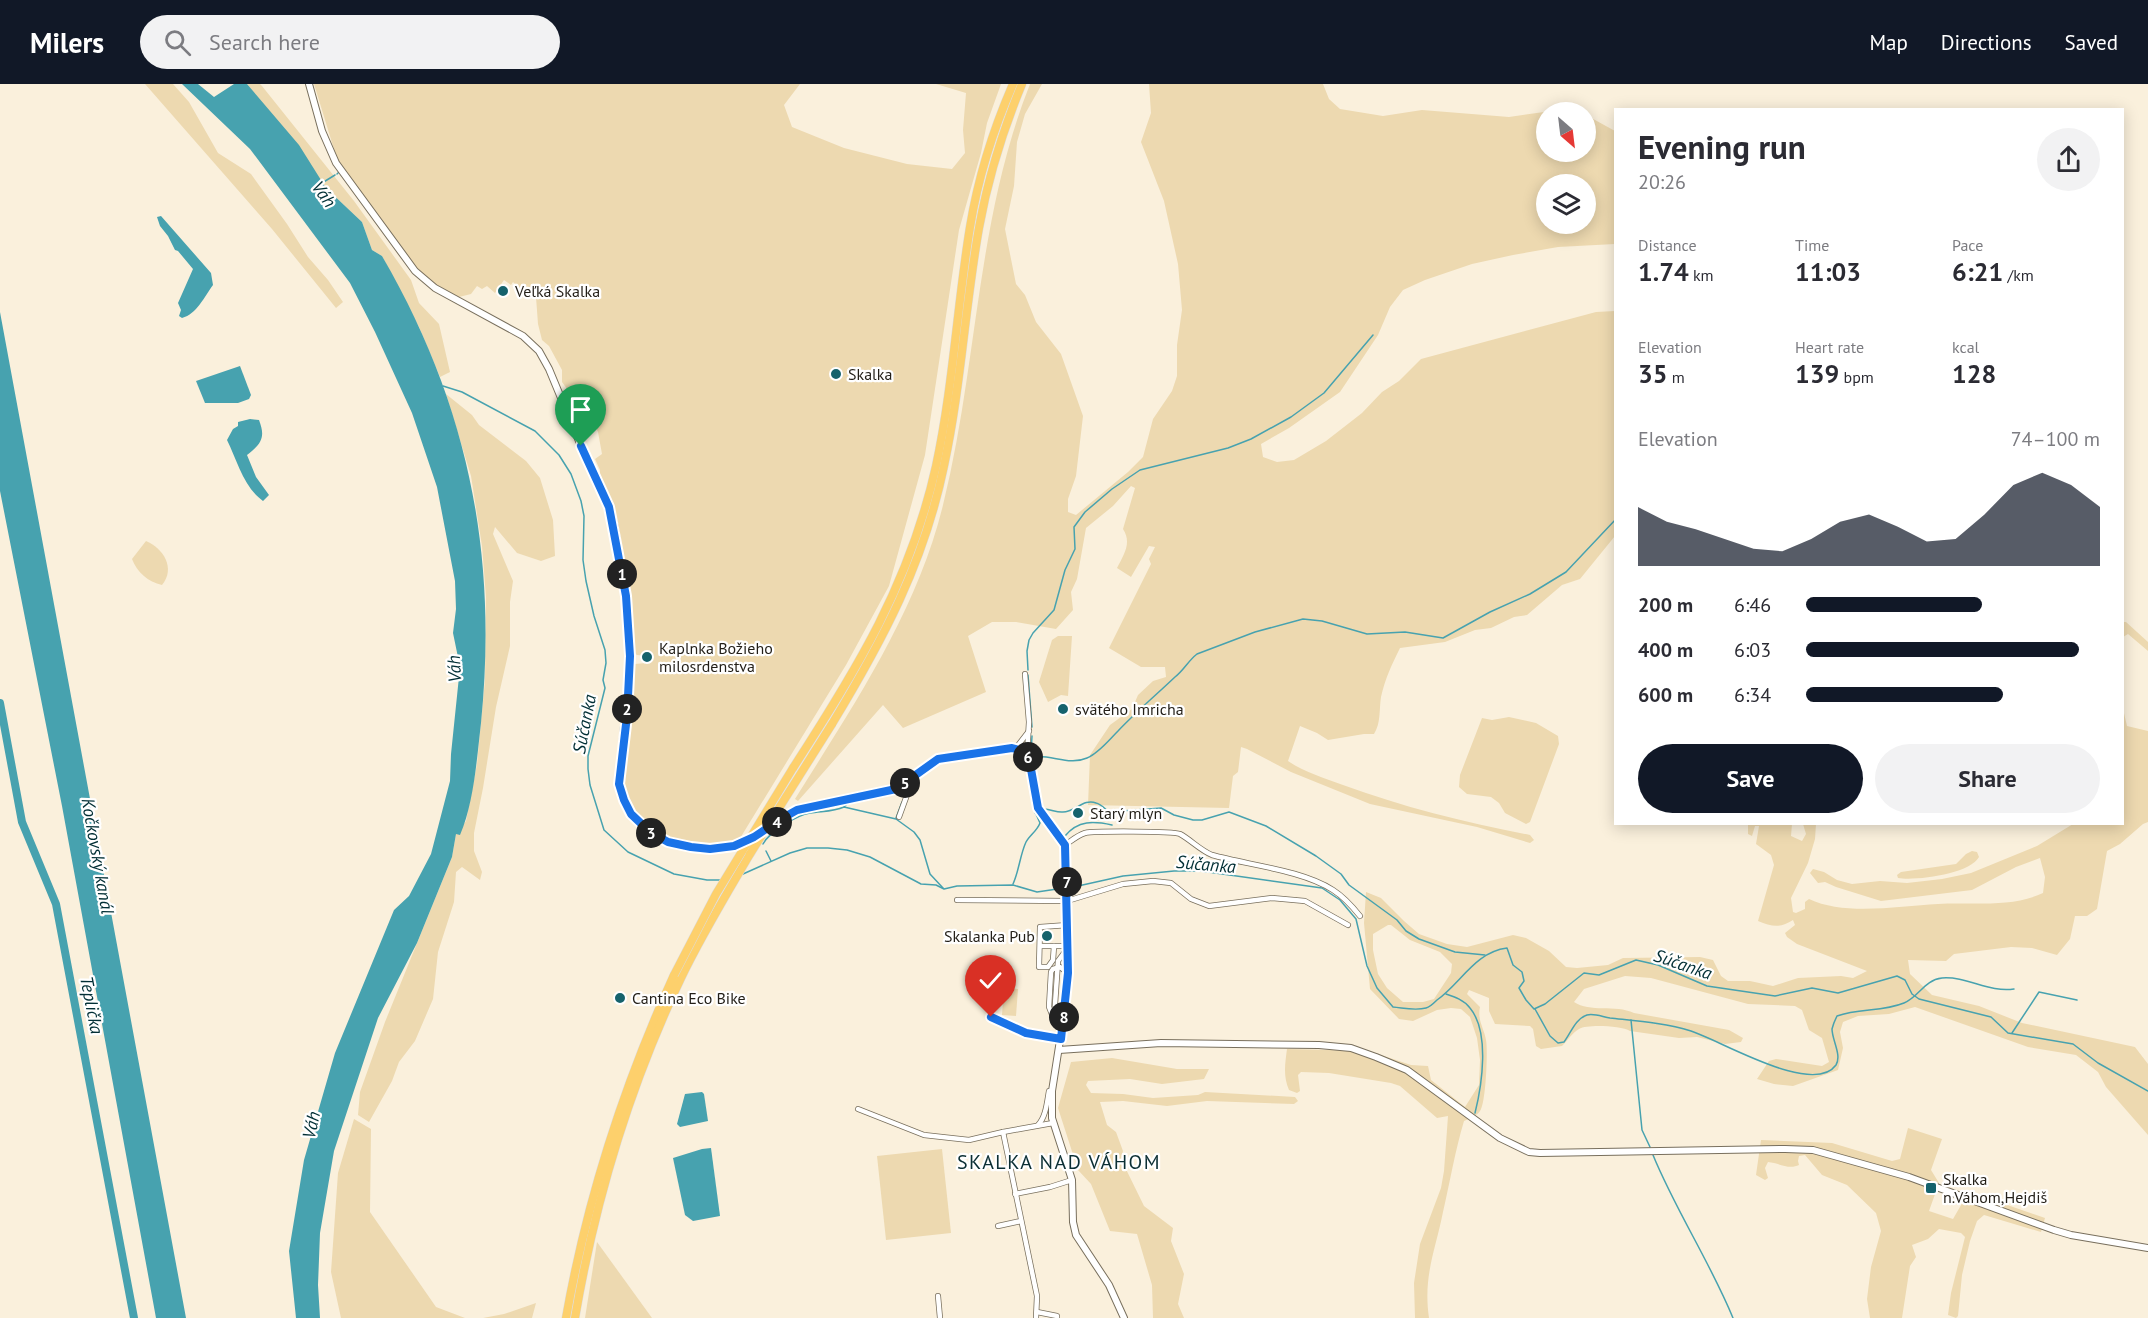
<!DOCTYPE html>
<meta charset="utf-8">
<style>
body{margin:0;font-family:"PT Sans",sans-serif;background:#f2f2f3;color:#2b2b33;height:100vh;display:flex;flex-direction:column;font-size:22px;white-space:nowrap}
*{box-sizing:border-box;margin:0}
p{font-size:20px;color:#7c7c81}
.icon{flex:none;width:33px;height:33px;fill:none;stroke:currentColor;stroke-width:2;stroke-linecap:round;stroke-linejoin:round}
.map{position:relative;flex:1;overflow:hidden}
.side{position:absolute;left:1614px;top:24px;width:510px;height:717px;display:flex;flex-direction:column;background:#fff;border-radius:0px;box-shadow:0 3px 15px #0003}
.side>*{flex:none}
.needle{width:39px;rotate:152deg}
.tools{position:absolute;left:1536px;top:18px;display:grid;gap:12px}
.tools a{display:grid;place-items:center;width:60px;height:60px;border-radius:50%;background:#fff;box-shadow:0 3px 15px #0003;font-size:30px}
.pin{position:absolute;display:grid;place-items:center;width:51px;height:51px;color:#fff;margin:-62px -26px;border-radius:50% 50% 50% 0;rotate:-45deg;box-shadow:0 0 6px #0007}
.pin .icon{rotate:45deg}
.km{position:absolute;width:30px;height:30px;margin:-15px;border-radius:50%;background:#222;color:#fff;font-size:16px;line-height:30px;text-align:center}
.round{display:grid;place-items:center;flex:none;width:63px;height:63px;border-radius:32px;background:#f2f2f3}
.head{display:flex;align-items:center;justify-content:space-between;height:102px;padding:0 24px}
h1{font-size:33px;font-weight:700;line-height:45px}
.figures{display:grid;grid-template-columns:repeat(3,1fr);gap:9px;height:102px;padding:6px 24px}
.figures div{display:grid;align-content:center}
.figures b{font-size:26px;font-weight:700}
.figures small{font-size:16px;font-weight:400}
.figures p{font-size:16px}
.chart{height:168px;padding:12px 24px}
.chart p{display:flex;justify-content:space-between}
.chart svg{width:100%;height:108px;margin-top:6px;fill:#111827;opacity:.7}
.primary-button{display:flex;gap:12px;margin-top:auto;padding:12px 24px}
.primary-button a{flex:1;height:69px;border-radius:36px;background:#111827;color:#fff;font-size:24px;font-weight:700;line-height:69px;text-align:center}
.primary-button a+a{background:#f2f2f3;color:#2b2b33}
ul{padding:0 24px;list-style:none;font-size:20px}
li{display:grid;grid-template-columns:96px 72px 1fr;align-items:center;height:45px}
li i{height:15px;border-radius:8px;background:#111827}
header{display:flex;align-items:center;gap:36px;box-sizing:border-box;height:84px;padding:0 30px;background:#111827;color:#fff}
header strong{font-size:28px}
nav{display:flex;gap:33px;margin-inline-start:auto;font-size:21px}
.search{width:420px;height:54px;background:#f2f2f3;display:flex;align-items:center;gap:15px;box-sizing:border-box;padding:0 21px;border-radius:33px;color:#7c7c81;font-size:22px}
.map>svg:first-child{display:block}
.green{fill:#edd9b0;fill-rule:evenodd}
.water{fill:#47a2af}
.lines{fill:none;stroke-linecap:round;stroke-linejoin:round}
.stream{stroke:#47a2af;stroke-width:1.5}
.river{stroke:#47a2af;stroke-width:8}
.street-casing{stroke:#786f5d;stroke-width:6}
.secondary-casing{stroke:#786f5d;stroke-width:8}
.highway-casing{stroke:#dcdbda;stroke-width:9}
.street{stroke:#fff;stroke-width:4.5}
.secondary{stroke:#fff;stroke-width:6}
.highway{stroke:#fdd06c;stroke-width:8}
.highway-bridge-casing{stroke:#dcdbda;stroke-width:9;stroke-linecap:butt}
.highway-bridge{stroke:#fdd06c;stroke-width:8}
.route-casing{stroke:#fff;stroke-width:12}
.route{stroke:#1a73e8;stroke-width:8}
.poi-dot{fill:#15626c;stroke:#fff;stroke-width:2}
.labels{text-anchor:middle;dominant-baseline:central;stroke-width:4.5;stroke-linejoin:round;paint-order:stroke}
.poi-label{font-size:16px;fill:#231f18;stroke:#fff;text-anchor:start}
.water-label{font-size:18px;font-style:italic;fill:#022f35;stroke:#fff}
.quarter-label{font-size:20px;letter-spacing:1.5px;fill:#0c2f34;stroke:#fff}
</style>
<header>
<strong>Milers</strong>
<div class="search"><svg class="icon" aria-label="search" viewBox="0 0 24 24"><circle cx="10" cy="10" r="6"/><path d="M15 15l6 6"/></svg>Search here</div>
<nav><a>Map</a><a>Directions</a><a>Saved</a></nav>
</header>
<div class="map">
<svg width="2148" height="1234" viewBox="0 0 2148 1234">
<rect width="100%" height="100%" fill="#faf0dc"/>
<g class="green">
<polygon points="145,0 173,0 189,18 218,69 251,90 287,140 308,173 328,196 343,218 336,224 272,145"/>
<polygon points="247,0 260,0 262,2 354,117 411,196 419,219 439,240 450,288 440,293 419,243 382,172 372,166 362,138 326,104"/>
<path d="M314 0H800L784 21 792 43 844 64 907 80 952 85 965 69 963 46 966 9 936 0H1001L987 39 981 69 959 146 925 371 889 502 846 581 739 756C726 765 705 763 690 760 611 745 622 693 629 630 631 615 628 594 635 580L646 579 647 572 637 571 633 568V532L614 425 600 396V386L595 375 602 370 598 348 586 322 575 316 562 298V286L549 262 542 256 538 240 536 213C532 207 521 206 514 203L515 200 513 198 511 201 504 196 495 209 487 202 482 205 477 202 471 210 459 213 440 204 420 191 337 75Z"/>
<path d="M1030 0H1042L1025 30 1017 58 1014 102 1005 145 1016 200 1025 211 1036 238 1061 270 1083 332 1076 392 1068 415V428L1076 431 1128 388 1143 373 1153 335 1172 307 1177 292V261L1182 226 1178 180 1164 117 1141 58 1151 29 1149 0H1323L1329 15 1340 25 1383 32 1422 26 1509 33 1551 27 1577 28H1546V68H1586V31L1615 47V160L1558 163 1513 171 1472 180 1425 196 1403 206 1390 223 1378 251 1340 308 1289 344 1261 360 1263 373 1277 378 1294 376 1326 357 1362 329 1382 308 1399 297 1421 275 1596 228 1615 227V452L1580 495 1562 501 1527 531 1514 533 1491 544 1475 546 1445 558 1400 564C1392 580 1385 595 1381 613 1379 626 1381 639 1374 650H1364L1328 656 1317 649 1300 642 1288 677C1304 688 1324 694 1343 701 1403 723 1467 739 1530 751L1534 756 1530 759 1477 743 1370 720 1291 688 1247 665 1241 663 1238 688 1233 692 1229 724 1088 721 1090 671 1110 641 1132 625 1138 611 1153 597 1166 593 1165 583H1141L1109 564 1151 480 1149 475 1155 463 1149 462 1131 493 1117 484C1124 470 1132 459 1123 445L1135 404 1131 402 1113 422 1086 444 1077 495 1071 508 1073 526 1056 545 1016 538H992L968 552 986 608 903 644 883 621 798 717 795 715C853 622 917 528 943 421 978 280 976 136 1030 0ZM1586 100V140H1546V100Z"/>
<polygon points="446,310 472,331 479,341 526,377 540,394 553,436 555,472 541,477 517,469 495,443 493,450 513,497 510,518 510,562 496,623 483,704 474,749 474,767 482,788 480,796 462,783 456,788 454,818 438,868 433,915 415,957 399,978 392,997 369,1038 358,1031 360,1008 385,938 452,773 456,750 466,737 477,680 485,596 486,513 482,462 471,392"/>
<path d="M146 457C163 464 176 484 162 501 148 498 137 488 132 475Z"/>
<polygon points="2122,538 2126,538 2148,558 2148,567 2128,550 2123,553"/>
<polygon points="1058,552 1072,552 1068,612 1061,611 1048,618 1039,598 1052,556"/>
<path d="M2123 625 2127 642 2148 647V738L2143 740 2120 760 2107 767 2097 825 2087 832H2075L2070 855 2057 871 2032 864 2011 863 1954 870 1946 877 1908 876 1910 890 1932 911 1979 922 2022 939 2135 963 2148 980V1051L2106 1003 2098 988 2076 971 2028 963 1915 923 1889 930 1858 932 1843 938 1840 948 1843 964 1838 986 1793 1002 1774 1000 1757 995 1769 977 1776 975 1822 982 1829 978 1822 954 1809 946 1802 926 1795 922 1748 920 1651 894 1625 892 1584 905 1574 918C1590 929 1615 920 1634 929L1729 946 1743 954 1741 958 1725 960 1697 953 1679 954 1630 947C1621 942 1588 940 1579 945 1573 948 1567 957 1562 962L1541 965 1536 962 1533 945 1530 942 1495 940 1489 927V914L1469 906 1467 910 1480 923C1477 936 1484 944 1486 956 1488 966 1486 1019 1480 1027 1477 1032 1470 1034 1464 1037 1455 1067 1450 1098 1443 1128 1435 1168 1423 1192 1429 1234H1415L1414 1199 1420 1160 1441 1104 1444 1087 1448 1032 1437 1034 1400 1002 1391 999 1329 989 1301 988 1298 991 1300 1007 1297 1009 1289 1006C1283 992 1285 980 1287 965L1369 967 1411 981 1428 982 1431 996 1465 1023 1479 1001 1480 976 1477 954 1470 933 1461 925 1451 924 1437 926 1413 937 1399 935 1370 905 1364 839 1366 808 1381 814 1404 837 1419 850 1447 860 1467 863 1513 851 1526 854 1549 867 1566 883 1577 884 1608 881 1623 874 1700 873 1713 876 1721 892 1728 897H1750L1773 902 1798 894 1841 892 1853 894 1867 887 1797 860 1787 853 1785 849 1795 841 1793 836C1781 844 1772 843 1758 837L1774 781 1771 771 1756 760 1759 742H1755L1752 752 1748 750V740H1792L1791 752 1802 757 1806 750 1803 740H1816L1815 755 1808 779 1791 814 1793 828 1796 829 1805 825V818L1809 815C1844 832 1899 822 1938 820 1971 818 2012 824 2043 809L2045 793 2040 774 2016 783 1972 806 1881 817 1836 803 1825 798 1818 799 1810 789 1813 785 1824 788 1837 796 1852 800 1880 797 1907 799 1942 795 1971 789 2037 762 2073 740H2122ZM1388 841H1391L1410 856 1440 868 1452 880 1451 889 1434 915 1423 918H1403L1387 904 1378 890 1373 866V850Z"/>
<polygon points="1509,633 1536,639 1558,652 1559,660 1530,738 1526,740 1505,729 1499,719 1491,713 1467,710 1459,703 1460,691 1482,634 1492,636"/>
<path d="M1972 767 1977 768 1979 773C1970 790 1916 797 1898 794L1897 791 1901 788 1956 780 1966 770Z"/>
<polygon points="1004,904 1018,905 1016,932 1002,931"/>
<polygon points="1112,974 1177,985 1209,985 1204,995 1162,1000 1130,995 1088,997 1086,1001 1091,1009 1123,1010 1153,1014 1198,1011 1205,1008 1295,1013 1298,1017 1294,1020 1207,1017 1167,1022 1123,1017 1100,1018 1107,1041 1116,1048 1123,1067 1121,1075 1144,1122 1173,1144 1171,1157 1184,1190 1178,1220 1184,1234 1153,1234 1152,1201 1137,1150 1110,1147 1091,1100 1078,1086 1058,1024 1071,978"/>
<polygon points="354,1035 371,1045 370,1128 436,1223 465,1234 341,1234 331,1188 338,1089"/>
<path d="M1908 1044 1942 1055 1931 1086 1939 1099 1929 1127 1953 1135 1968 1109 1990 1115 2045 1134 2041 1148 1984 1131 1977 1137 1970 1157 1962 1191 1958 1232 1956 1234 1948 1231 1951 1209 1965 1153 1961 1149 1939 1145 1928 1155 1912 1161 1916 1173 1910 1182 1902 1234H1870L1867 1215 1871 1183 1881 1147 1876 1129 1847 1101 1822 1091 1805 1071 1799 1072 1798 1077 1799 1081C1789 1086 1779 1079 1768 1078L1765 1084 1768 1094 1765 1096 1756 1091 1761 1056 1832 1059 1892 1077 1900 1075Z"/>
<polygon points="942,1065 951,1149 886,1156 877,1072"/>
<polygon points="597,1158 652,1234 585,1234"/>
<polygon points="536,1219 532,1234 483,1234 504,1230"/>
</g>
<g class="water">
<path d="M182 0H198L214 13 234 0H247L299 61 326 104 362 138 372 166 382 172C468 320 498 469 481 639 477 673 474 719 460 751L456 750 452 773 417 859 378 934 334 1067 320 1149 318 1201 320 1234H296L289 1167 304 1076 335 969 394 826 409 812 431 770 450 697 451 670 460 583 453 549 456 525 455 497 437 403 412 329 375 248 350 199 250 65Z"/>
<path d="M161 132 211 189 213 201C204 213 197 230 182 234L179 232 181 226 178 219 193 185 178 167 175 166 168 152 160 142 157 133Z"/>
<polygon points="0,228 186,1234 156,1234 62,722 0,407"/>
<polygon points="240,282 251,311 249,315 238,319 205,319 196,297"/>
<path d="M250 335 259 336C266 354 261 360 247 371L256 393 269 411 263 417C244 404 237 376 227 356L233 345 238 342V338Z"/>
<polygon points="702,1008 704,1010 708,1037 680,1043 677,1040 685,1010"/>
<polygon points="711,1064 720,1132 693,1137 685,1131 673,1074 702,1065"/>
</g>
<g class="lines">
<g class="stream">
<polyline points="337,90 339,88"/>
<polyline points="322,99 335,91"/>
<polyline points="443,302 462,308 535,347 559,371 571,390 581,417 584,432 583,476 586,497 594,532 605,566 606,579 603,596 605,604 588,672 588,685 590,701 604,746 628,768 674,790 707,796 721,796"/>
<polyline points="1028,586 1027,567 1029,556 1033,549 1054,526 1065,486 1075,465 1074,443 1085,428 1112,405 1140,386 1228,364 1251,355 1291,333 1324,309 1373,251"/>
<polyline points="1028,591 1032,643"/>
<polyline points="1031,669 1032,652"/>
<path d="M1033 673C1051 670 1069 682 1087 674 1099 669 1109 656 1118 647 1136 628 1156 611 1175 593 1184 586 1188 577 1197 570L1255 548 1303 535 1322 537 1367 550 1405 548 1443 554 1490 528 1530 510 1566 488 1616 435"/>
<polyline points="1028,684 1035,729"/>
<polyline points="844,723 847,720 885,711"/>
<path d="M1044 725C1051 725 1057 729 1063 728 1075 728 1084 714 1096 719 1101 720 1105 725 1109 728L1161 724 1174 731 1193 736H1202L1229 728 1266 742 1316 772 1341 790 1349 801 1397 836 1406 847 1419 855 1455 868 1485 871"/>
<polyline points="896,734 902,718"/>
<path d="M1065 752C1078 736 1094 737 1112 741"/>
<path d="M763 760C769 748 797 731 810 729 821 727 833 728 844 723L896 735 914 748 920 756 930 790 943 804"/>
<polyline points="766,767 771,777"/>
<polyline points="743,790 790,769 807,764 828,764 847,766 870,773 921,800 936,801 944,805 957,802 1013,801 1037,808 1064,804"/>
<path d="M1013 800C1019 787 1020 771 1026 758 1030 751 1037 747 1040 739L1036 730 1037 729"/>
<path d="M1069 804 1123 792 1174 787H1201L1322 804 1340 816 1356 835 1367 882 1377 904 1393 923C1404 924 1415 927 1426 924 1430 923 1434 919 1437 916 1461 899 1475 868 1507 864L1513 881 1522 888 1524 897 1519 904 1526 916 1534 925 1545 920 1584 889 1599 891 1636 876 1658 881 1707 902 1775 912 1812 904 1838 909 1897 892 1905 896 1912 910 1919 915 1991 933 2008 949 2073 960 2098 979 2148 1007"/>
<path d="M1446 910C1455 913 1464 916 1470 924 1490 948 1482 1001 1475 1029"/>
<path d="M1535 925 1550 952 1558 959 1564 958C1571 949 1575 935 1587 931 1594 929 1603 933 1610 934 1637 937 1665 939 1691 947 1720 956 1813 1013 1836 981 1842 971 1832 956 1832 945 1833 941 1835 936 1837 932 1859 924 1882 928 1904 919 1919 913 1924 896 1942 894 1967 892 1989 909 2014 905"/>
<polyline points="1631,936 1642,1046 1650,1063"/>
<polyline points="2012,949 2039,908 2077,916"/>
<path d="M1653 1071C1676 1127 1710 1178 1733 1234"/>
</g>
<polyline class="river" points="0,619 22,738 56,820 134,1234"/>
<defs>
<g id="street">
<polyline points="1025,590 1029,638 1027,671"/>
<polyline points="1016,664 1029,647"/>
<polyline points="899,733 907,711 909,696"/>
<path d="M1065 761C1071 757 1078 751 1085 749 1095 747 1172 747 1180 750 1191 756 1200 766 1212 771 1248 781 1302 786 1333 806 1344 813 1352 822 1360 832"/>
<polyline points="957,816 1067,817 1123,800 1153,797 1171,799 1191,815 1209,822 1272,814 1305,817 1348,841"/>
<polyline points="1041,862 1068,862"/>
<polyline points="1054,862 1053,876 1048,883 1039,883 1040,843 1068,841"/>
<polyline points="991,933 1026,949 1061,955"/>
<polyline points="1053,933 1049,923 1051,888 1053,885 1060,883 1068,889"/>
<polyline points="1061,948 1054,935 1058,877 1067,865"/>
<polyline points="858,1025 924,1051 969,1056 1003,1048 1053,1039"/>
<path d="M1038 1041C1046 1033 1047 1018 1049 1007H1052"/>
<polyline points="1003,1048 1037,1212 1036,1234"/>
<polyline points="1015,1110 1050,1103 1072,1096"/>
<polyline points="998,1142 1021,1137"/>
<polyline points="938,1212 940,1234"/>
<polyline points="1037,1228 1057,1232 1057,1234"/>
</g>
<g id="secondary">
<polyline points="309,0 322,47 336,79 415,187 435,204 523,252 539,267 549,285 581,362 606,413 614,440 626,512 630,572 619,700 628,724 642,743 664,756 682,761 710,765 734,762 754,753 797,726 896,705 938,675 1012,664 1023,667 1029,674 1039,726 1065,761 1068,889 1063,937 1052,1007 1052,1034 1072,1096 1073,1138 1076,1151 1109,1201 1124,1234"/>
<polyline points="1059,966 1161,959 1319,961 1351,964 1376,973 1407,986 1500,1054 1529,1068 1540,1069 1785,1065 1813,1066 1909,1093 2054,1146 2071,1151 2148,1164"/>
</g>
<g id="highway">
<path d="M832 640C883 556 924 479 944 382 961 303 965 223 979 144 988 94 1003 46 1022 0"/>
<path d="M793 684C857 585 910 499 936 382 953 303 957 222 970 143 978 94 993 46 1013 0"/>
<path d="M566 1234C587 1115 624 1001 674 891"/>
<path d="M575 1234C595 1117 630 1001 681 894 701 852 726 811 750 770"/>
</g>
</defs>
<use href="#street" class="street-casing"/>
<use href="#secondary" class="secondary-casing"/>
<use href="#highway" class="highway-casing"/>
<use href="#street" class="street"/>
<use href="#secondary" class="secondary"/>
<use href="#highway" class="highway"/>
<defs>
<g id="highway-bridge">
<polyline points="750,770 832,640"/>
<polyline points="674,891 716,810 793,684"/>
</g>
</defs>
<use href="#highway-bridge" class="highway-bridge-casing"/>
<use href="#highway-bridge" class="highway-bridge"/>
</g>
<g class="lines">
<defs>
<polyline id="route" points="581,362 609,423 626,512 630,572 627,632 619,700 624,716 631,730 650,748 668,758 691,763 710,765 734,762 754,753 781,735 797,726 896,705 938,675 1012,664 1023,667 1029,674 1038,724 1065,761 1068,889 1061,955 1026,949 991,933"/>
</defs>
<use href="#route" class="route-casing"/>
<use href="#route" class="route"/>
</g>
<g class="poi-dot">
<circle cx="503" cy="207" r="6"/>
<circle cx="836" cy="290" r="6"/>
<circle cx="647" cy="573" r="6"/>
<circle cx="1063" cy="625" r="6"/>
<circle cx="1078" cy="729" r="6"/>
<circle cx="1047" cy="852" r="6"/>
<circle cx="620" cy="914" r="6"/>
<rect x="1925" y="1098" width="12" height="12" rx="3"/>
</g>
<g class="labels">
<g class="poi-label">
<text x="515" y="207">Veľká Skalka</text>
<text x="848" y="290">Skalka</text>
<text x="659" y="564">Kaplnka Božieho<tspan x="659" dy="18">milosrdenstva</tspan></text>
<text x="1075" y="625">svätého Imricha</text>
<text x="1090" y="729">Starý mlyn</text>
<text x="1035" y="852" text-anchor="end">Skalanka Pub</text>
<text x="632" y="914">Cantina Eco Bike</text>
<text x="1943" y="1095">Skalka<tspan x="1943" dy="18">n.Váhom,Hejdiš</tspan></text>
</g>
<g class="water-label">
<text transform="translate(324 110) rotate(54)">Váh</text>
<text transform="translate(454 585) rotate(-93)">Váh</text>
<text transform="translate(584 640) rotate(-79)">Súčanka</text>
<text transform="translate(98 772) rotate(80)">Kočkovský kanál</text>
<text transform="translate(1206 780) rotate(5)">Súčanka</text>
<text transform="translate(1683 880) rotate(19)">Súčanka</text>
<text transform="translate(92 921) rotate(79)">Teplička</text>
<text transform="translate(311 1041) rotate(-78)">Váh</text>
</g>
<g class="quarter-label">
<text x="1059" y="1078">SKALKA NAD VÁHOM</text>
</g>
</g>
</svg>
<div class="tools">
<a><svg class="needle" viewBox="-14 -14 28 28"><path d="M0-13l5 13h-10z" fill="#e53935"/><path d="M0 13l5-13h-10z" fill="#7c7c81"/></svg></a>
<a><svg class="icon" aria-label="layers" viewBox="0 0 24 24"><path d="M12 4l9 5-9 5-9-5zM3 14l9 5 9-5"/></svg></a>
</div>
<div class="pin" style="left:581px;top:362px;background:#1e9e55"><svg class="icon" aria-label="arrive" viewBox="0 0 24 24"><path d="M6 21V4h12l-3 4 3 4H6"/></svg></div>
<div class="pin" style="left:991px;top:933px;background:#d93025"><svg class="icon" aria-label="check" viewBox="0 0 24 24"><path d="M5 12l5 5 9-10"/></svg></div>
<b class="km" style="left:622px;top:490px">1</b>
<b class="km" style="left:627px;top:625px">2</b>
<b class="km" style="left:651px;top:749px">3</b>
<b class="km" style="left:777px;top:738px">4</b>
<b class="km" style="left:905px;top:699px">5</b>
<b class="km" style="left:1028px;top:673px">6</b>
<b class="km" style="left:1067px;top:798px">7</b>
<b class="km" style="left:1064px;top:933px">8</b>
<section class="side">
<div class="head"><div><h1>Evening run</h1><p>20:26</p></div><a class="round"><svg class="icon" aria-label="share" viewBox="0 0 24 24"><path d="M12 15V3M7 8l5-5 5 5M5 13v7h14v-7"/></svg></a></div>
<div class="figures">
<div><p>Distance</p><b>1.74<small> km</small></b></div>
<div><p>Time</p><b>11:03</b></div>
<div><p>Pace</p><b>6:21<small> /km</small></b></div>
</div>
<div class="figures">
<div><p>Elevation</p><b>35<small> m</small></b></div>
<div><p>Heart rate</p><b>139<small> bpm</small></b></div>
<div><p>kcal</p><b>128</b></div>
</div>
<div class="chart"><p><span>Elevation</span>74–100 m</p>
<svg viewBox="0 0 160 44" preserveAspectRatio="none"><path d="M0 44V20L10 26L20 29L30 33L40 37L50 38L60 33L70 26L80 23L90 28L100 34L110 33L120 23L130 11L140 6L150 11L160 20V44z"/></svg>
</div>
<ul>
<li><b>200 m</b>6:46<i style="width:60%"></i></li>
<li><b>400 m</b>6:03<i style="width:93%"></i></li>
<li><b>600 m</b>6:34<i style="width:67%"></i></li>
</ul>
<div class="primary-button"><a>Save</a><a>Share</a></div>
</section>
</div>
